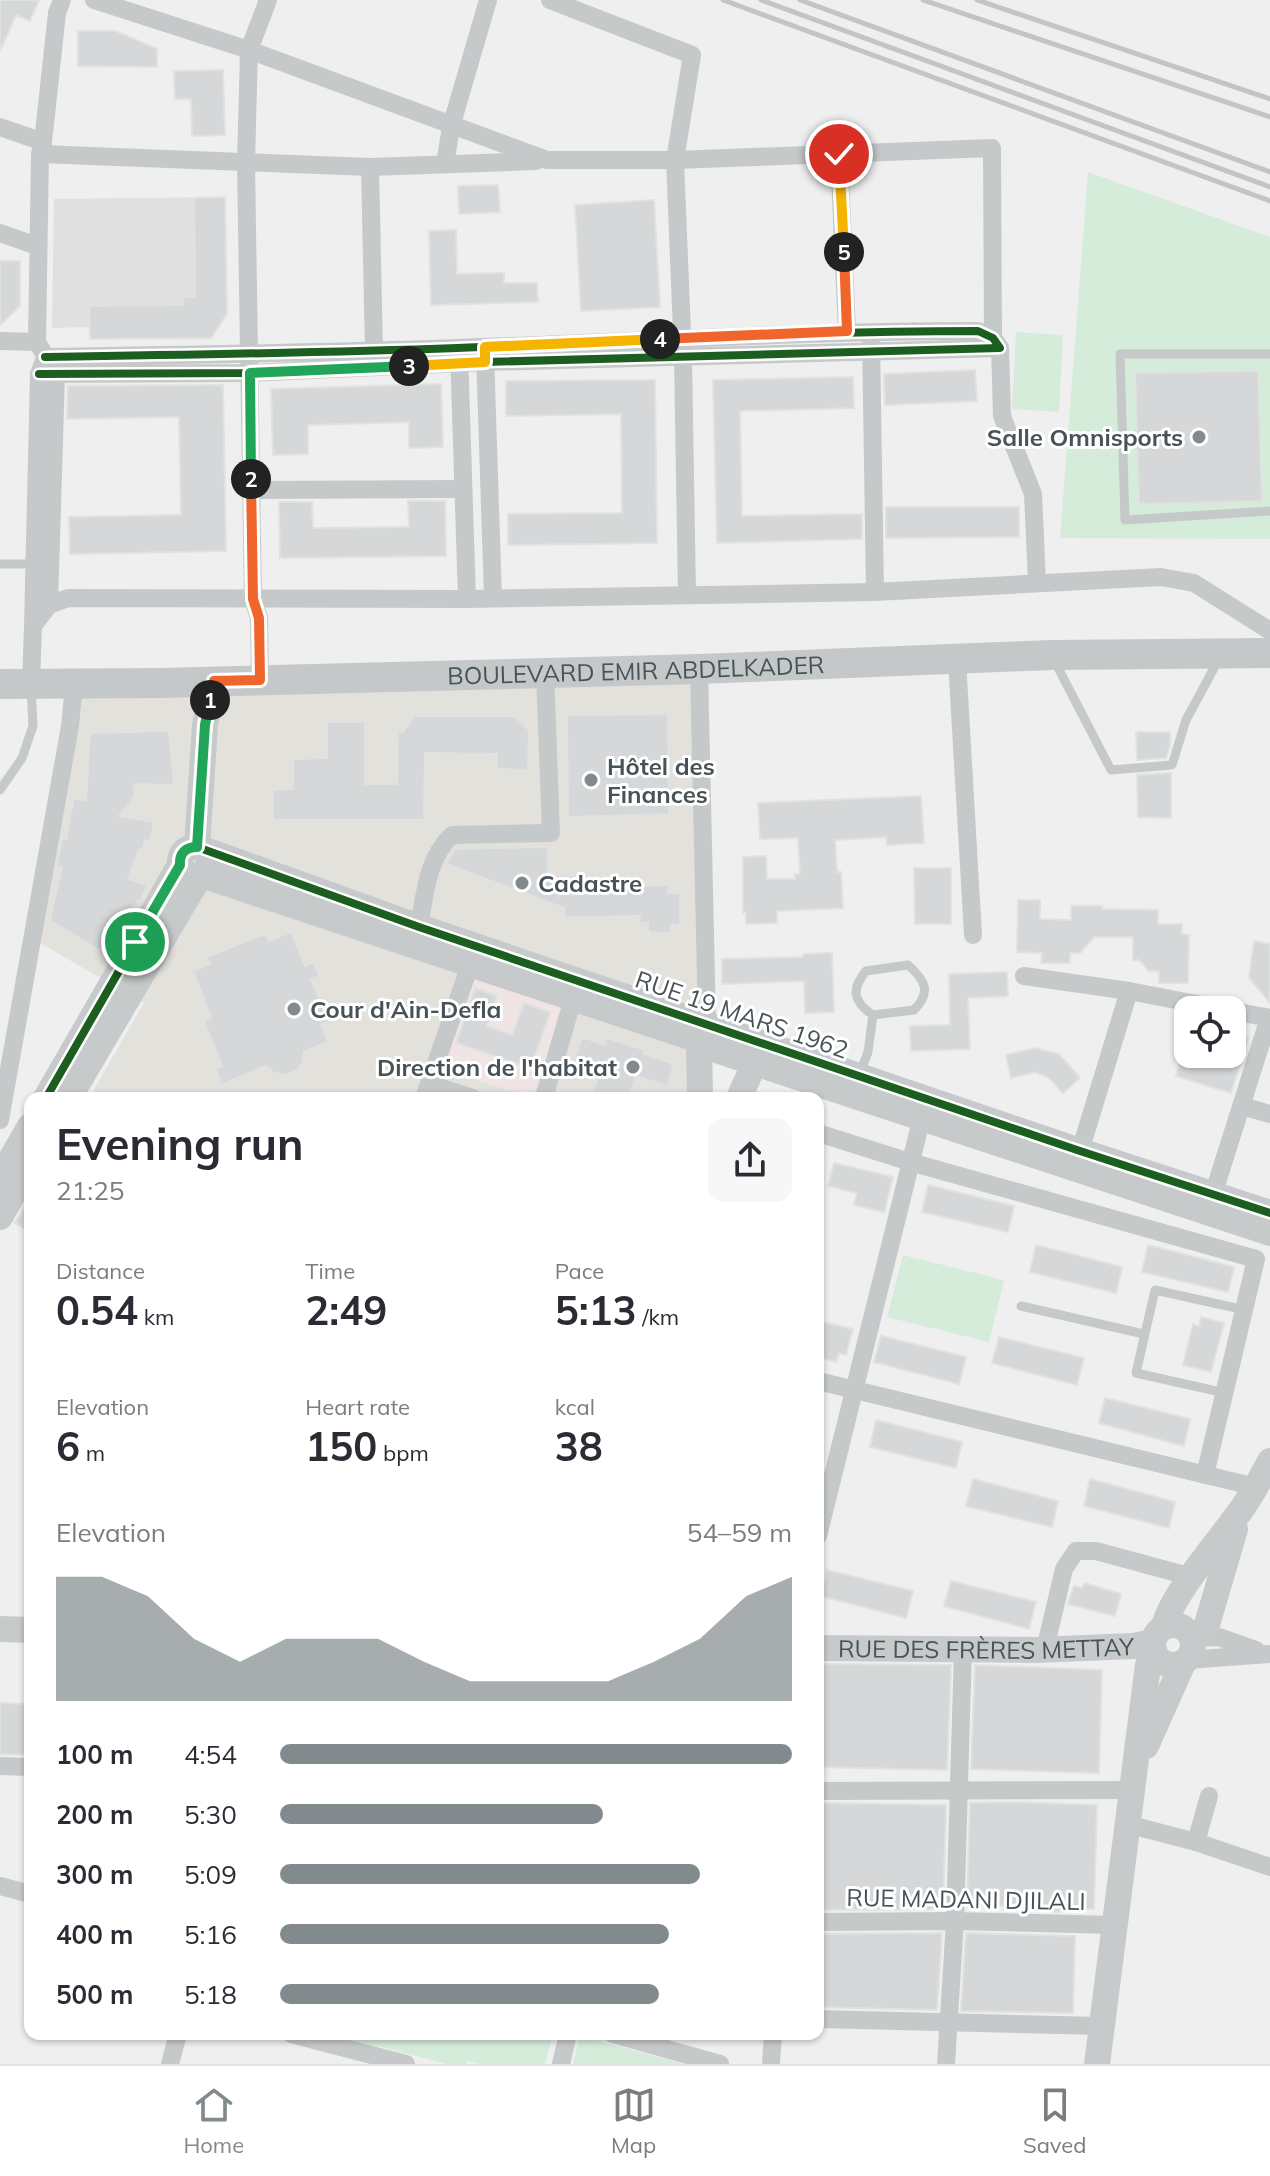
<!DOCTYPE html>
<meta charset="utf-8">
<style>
body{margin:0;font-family:Mulish,sans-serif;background:#f7f7f7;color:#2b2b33;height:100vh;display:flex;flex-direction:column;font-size:30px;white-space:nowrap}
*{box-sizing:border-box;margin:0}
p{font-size:26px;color:#7c7c81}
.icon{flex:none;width:44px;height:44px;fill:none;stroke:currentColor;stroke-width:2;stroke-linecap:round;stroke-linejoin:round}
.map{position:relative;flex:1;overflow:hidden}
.drawer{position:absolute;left:24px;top:1092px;width:800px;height:948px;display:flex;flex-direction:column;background:#fff;border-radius:16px;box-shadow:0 2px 6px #0004}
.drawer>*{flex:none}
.buttons{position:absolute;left:1174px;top:996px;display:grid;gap:16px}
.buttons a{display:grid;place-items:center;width:72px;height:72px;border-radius:16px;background:#fff;box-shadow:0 2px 6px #0004;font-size:40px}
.pin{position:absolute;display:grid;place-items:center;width:68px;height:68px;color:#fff;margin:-34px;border:4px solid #fff;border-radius:50%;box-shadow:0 2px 8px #0007}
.km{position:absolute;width:40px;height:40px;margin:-20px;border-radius:50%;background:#222;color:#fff;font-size:22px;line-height:40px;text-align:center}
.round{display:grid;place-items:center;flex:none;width:84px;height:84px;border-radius:16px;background:#f7f7f7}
.head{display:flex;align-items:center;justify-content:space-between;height:136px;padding:0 32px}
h1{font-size:44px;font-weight:700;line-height:60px}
.stats{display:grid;grid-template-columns:repeat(3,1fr);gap:12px;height:136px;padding:8px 32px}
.stats div{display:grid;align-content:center}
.stats b{font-size:40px;font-weight:700}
.stats small{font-size:22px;font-weight:400}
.stats p{font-size:22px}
.chart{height:224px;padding:16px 32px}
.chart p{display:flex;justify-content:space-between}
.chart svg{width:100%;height:144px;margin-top:8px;fill:#828a8d;opacity:.7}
ul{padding:0 32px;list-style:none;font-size:26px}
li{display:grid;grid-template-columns:128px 96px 1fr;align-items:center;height:60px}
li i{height:20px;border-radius:10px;background:#828a8d}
.tabs{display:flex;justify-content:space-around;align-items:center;height:112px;border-top:2px solid #e1e1e2;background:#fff;font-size:22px;color:#7c7c81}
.tabs a{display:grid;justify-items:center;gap:4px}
.tabs .active{color:#828a8d}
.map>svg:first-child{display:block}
.commercial{fill:#e3e1dc}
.education{fill:#e1e0e0}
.medical{fill:#f0e4e5}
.grass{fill:#d6ecdb}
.building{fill:#d5d7d8;stroke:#e0e1e1;stroke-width:2}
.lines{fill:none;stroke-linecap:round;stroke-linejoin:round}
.lane{stroke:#c6c9ca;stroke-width:9}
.street{stroke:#c6c9ca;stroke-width:18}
.secondary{stroke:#c7cacb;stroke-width:26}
.primary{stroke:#c4c8c9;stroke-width:30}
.rail{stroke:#c2c4c5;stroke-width:5}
.cycleway-casing{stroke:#fff;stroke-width:13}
.cycleway{stroke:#1b5e20;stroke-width:8}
.split-1-casing{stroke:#fff;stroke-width:16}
.split-2-casing{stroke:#fff;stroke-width:16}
.split-3-casing{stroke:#fff;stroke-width:16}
.split-4-casing{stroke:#fff;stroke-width:16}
.split-5-casing{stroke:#fff;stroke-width:16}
.split-6-casing{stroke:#fff;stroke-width:16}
.split-1{stroke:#22a559;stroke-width:10}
.split-2{stroke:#f0652b;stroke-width:10}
.split-3{stroke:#22a559;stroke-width:10}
.split-4{stroke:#f5b400;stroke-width:10}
.split-5{stroke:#f0652b;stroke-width:10}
.split-6{stroke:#f5b400;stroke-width:10}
.poi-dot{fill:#828a8d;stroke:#fff;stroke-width:3}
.labels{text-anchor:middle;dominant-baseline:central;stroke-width:6;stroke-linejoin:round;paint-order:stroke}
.poi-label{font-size:24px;font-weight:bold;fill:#485358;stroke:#fff;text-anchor:start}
.street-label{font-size:24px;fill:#485358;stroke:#fff}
</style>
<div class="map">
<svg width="1270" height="2064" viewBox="0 0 1270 2064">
<rect width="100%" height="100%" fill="#efefef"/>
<polygon class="commercial" points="699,669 700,1098 92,1098 95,1088 144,1003 33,939 74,684"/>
<polygon class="education" points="225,197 227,314 211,338 90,339 89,327 52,328 54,199"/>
<polygon class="medical" points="473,973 563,1002 533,1098 442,1069"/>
<g class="grass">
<polygon points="1088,172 1270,237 1270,539 1060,538"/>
<polygon points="1016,332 1063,335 1059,412 1012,409"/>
<polygon points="903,1255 1004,1280 989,1342 887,1317"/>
<polygon points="312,2034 550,2034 552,2037 545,2064 481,2064 467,2061 466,2064 446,2064 374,2045 372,2050"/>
<polygon points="580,2036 685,2064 573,2064"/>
</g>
<g class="building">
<polygon points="0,0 39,0 30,21 16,15 0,51"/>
<polygon points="78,31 116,31 157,49 157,67 78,66"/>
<polygon points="223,70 225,135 192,136 191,99 175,99 174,71"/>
<polygon points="498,185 500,212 459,214 458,186"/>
<polygon points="225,197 227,314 211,338 90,339 89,306 183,305 183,297 195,297 194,198"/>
<polygon points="654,200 660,307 581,311 575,205"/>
<polygon points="456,230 457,274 504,273 504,283 537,283 538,302 431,305 429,231"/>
<polygon points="0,261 20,261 20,306 0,325"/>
<polygon points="975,370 977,401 885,405 884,374"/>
<polygon points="1258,371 1262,501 1139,504 1135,373"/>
<polygon points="853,377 854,408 740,411 742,516 862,514 862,539 717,543 713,380"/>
<polygon points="655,380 657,543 508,545 508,514 622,513 621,414 506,416 506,381"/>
<polygon points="441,384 443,447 409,448 409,422 308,425 308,454 273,455 271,389"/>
<polygon points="223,385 226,551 70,554 69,517 181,515 179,417 67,419 68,386"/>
<polygon points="408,501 445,501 446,556 280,558 279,502 312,502 313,528 409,527"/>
<polygon points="886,507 1019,507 1019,537 886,538"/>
<polygon points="668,714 669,814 568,817 567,715"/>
<polygon points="414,716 514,716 529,730 528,770 497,769 497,754 425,753 424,820 273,820 273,790 293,789 293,759 327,758 327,722 365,722 365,784 397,784 398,731 403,732"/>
<polygon points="169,731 174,785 134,784 134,797 119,816 154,822 150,841 145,840 143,849 139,849 128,879 147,885 141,901 138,900 119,929 120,937 114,947 106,950 98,949 50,920 62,867 57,866 62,838 66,839 74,798 86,801 90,733"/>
<polygon points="1136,732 1170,732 1170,745 1166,758 1137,760"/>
<polygon points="1171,773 1171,818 1138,817 1137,775"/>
<polygon points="921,796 924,843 887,845 886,837 835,840 837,872 841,872 843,908 777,911 777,923 746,924 746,912 743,913 743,857 766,856 767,879 795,879 795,874 800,874 798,838 760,839 758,803"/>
<polygon points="548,847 548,876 582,875 582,888 668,885 668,893 680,893 680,925 671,924 671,933 648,932 648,923 639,923 640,916 564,917 564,908 446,864 455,849"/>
<polygon points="914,868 951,868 951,924 915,924"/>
<polygon points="1018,900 1040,900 1040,919 1071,920 1071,906 1102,906 1102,909 1158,910 1158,924 1182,924 1182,934 1189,935 1188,983 1159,983 1159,971 1149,971 1139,960 1133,960 1133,937 1094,937 1080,953 1070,953 1070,963 1041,963 1042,953 1017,952"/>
<polygon points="291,932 305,966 314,962 319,976 311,979 328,1021 321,1024 328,1042 304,1051 303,1062 296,1071 285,1075 274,1073 266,1066 222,1084 215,1069 222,1066 204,1021 211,1018 193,971 210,964 207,957 229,948 266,934 269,941"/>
<polygon points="1254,941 1270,944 1270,1003 1249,978"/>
<polygon points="832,953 834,1012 805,1013 804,981 722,984 722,959 803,957 803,954"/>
<polygon points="1007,972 1008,996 968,998 970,1049 911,1051 910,1026 950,1025 949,974"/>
<polygon points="475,988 497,996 487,1026 512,1035 524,1003 550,1012 531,1068 456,1043"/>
<polygon points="1232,1034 1248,1038 1231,1093 1176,1076 1182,1054 1232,1054"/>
<polygon points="582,1037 605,1045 607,1038 645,1050 643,1054 674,1064 667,1086 636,1076 629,1098 591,1098 601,1069 574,1060"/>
<polygon points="1035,1048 1059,1054 1080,1078 1063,1093 1049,1078 1035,1072 1011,1078 1006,1055"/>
<polygon points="834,1163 893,1177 884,1212 854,1205 857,1193 828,1186"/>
<polygon points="928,1185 1014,1206 1008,1232 922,1212"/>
<polygon points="30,1197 30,1232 15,1223"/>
<polygon points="1036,1245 1122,1267 1116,1293 1030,1272"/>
<polygon points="1148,1245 1234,1267 1228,1292 1142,1272"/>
<polygon points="1201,1317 1224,1323 1211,1372 1183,1365 1193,1324 1199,1326"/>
<polygon points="818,1321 853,1329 846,1355 839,1353 836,1362 818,1357"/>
<polygon points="881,1336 966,1357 959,1384 874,1362"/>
<polygon points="999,1337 1084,1358 1077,1385 992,1363"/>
<polygon points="1105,1398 1190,1419 1184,1446 1099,1423"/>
<polygon points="876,1420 962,1442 956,1468 870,1447"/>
<polygon points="973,1479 1058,1501 1052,1527 966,1506"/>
<polygon points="1090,1479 1175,1502 1169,1528 1084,1506"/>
<polygon points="827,1570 913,1591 906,1618 821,1596"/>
<polygon points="951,1581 1036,1602 1029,1629 944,1606"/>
<polygon points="1085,1583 1121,1594 1115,1616 1068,1604 1074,1586 1082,1588"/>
<polygon points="818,1664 951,1665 947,1770 818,1767"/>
<polygon points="975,1665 1102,1670 1099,1773 971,1769"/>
<polygon points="0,1703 30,1704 30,1755 0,1754"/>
<polygon points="1012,1802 1097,1805 1094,1909 1076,1909 1076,1912 1037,1911 1037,1907 967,1905 970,1803"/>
<polygon points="818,1803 946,1805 943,1909 818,1910"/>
<polygon points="942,1933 937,2010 818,2007 818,1934"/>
<polygon points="966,1933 1075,1936 1073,2013 961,2011"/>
</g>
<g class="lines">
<g class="lane">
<polyline points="1270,354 1120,354 1125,520 1270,511"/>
<polyline points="0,564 32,564"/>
<polyline points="1055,662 1111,770 1172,765 1186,720 1220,657"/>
<polyline points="0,790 22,758 33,726 31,687"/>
<path d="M859 1075 868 1052 873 1015 914 1010C932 992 925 980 908 965L866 971C851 989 853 1002 873 1015"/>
<polyline points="1021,1306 1144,1334"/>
<polyline points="1225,1393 1136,1373 1155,1290 1245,1310"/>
</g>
<g class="street">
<polyline points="94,0 249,50 547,160 675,160 992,148 993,338"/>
<polyline points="550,0 692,55 675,160 683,357 687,595"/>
<polyline points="0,127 43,142"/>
<polyline points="40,154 370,167 536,161"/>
<polyline points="839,154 847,331"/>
<polyline points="445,164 451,127 488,0"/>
<polyline points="370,167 374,351"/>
<polyline points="0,233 37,246"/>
<polyline points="871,338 875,592"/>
<polyline points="0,341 37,342"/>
<polyline points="1000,348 1002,416 1033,494 1037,582"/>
<polyline points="459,351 467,599"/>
<polyline points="485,353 493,598"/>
<path d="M39 374 250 373 485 362 1000 348 993 338 978 331C804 331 631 342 457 348 320 353 182 355 45 357"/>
<polyline points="251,490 462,489"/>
<polyline points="49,605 56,374 37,342 40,154 43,142 57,13 62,0"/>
<polyline points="33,626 39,374 43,363"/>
<polyline points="957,660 973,935"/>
<polyline points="699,669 707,1023"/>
<polyline points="260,680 259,618 253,599 246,164 249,50 268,0"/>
<polyline points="31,684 33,626 49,605 68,598 467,599 875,592 1161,577 1194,583 1270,631"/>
<path d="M419 927C425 894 427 858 452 835L551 833 545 673"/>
<polyline points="1024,976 1129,991 1228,1010"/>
<polyline points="1232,1011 1270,1018"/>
<polyline points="429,1084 473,1098"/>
<polyline points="424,1098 470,965"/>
<polyline points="544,1098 573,999"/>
<polyline points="1242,1106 1270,1114"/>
<polyline points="0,1120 70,726 74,684"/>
<polyline points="818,1133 910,1162 1256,1259 1205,1475"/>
<polyline points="1077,1161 1129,991"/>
<polyline points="1213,1195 1269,1018"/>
<polyline points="818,1381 1256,1487"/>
<polyline points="818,1536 924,1109"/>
<polyline points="1193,1638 1219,1637 1256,1650"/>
<polyline points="1045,1649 1064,1569 1076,1551 1096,1551 1192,1577"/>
<polyline points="1187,1660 1269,1654"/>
<polyline points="0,1766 30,1767"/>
<polyline points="818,1791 1132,1790"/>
<polyline points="1127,1824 1196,1842 1270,1867"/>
<polyline points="1196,1842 1209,1796"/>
<polyline points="0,1886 30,1894"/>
<polyline points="818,1922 955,1921 1114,1925"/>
<polyline points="818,2019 1102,2026"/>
<polyline points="291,2034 406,2064"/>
<polyline points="613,2034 720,2064"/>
<polyline points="170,2064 178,2034"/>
<polyline points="561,2064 568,2034"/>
<polyline points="771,2064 773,2034"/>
<polyline points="946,2064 955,1921 963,1649"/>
</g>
<g class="secondary">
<polyline points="197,847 205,725 214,681"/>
<path d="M180 865C184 874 191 878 202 875L699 1040 716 1050 1270 1233"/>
<path d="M46 1098 180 865C179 853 186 847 197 847L419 927 1080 1151 1270 1213"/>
<polyline points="69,1098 192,889 209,865"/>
<polyline points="700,1098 699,1040 704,1030"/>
<polyline points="739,1098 755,1062"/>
<polyline points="0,1178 30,1126"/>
<polyline points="0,1217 30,1165"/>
<circle cx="1173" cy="1645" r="20"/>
<path d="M1164 1627C1170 1596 1221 1539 1241 1510 1252 1495 1261 1478 1270 1461"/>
<polyline points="0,1629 30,1630"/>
<polyline points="1193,1638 1206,1628 1235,1529"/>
<path id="s1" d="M818 1648 1036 1650 1133 1646 1153 1642"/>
<polyline points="1146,1746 1183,1663"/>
<polyline points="1097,2064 1148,1665 1154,1649"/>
</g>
<path class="primary" id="s2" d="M0 684 162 683 699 669 1051 655 1270 653"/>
<g class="rail">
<polyline points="723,0 1270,201"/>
<polyline points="761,0 1270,187"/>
<polyline points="800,0 1270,172"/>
<polyline points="923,0 1270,117"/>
<polyline points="977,0 1270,99"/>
</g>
<defs>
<g id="cycleway">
<path d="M39 374 250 373 485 362 1000 348 993 338 978 331C804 331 631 342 457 348 320 353 182 355 45 357"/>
<path d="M46 1098 180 865C179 853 186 847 197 847L419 927 1080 1151 1270 1213"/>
</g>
</defs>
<use href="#cycleway" class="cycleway-casing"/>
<use href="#cycleway" class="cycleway"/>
</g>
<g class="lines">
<defs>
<path id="split-1" d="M135 942 180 865C179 853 186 847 197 847L205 725 210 700"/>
<polyline id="split-2" points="210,700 214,681 260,680 259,618 253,599 251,479"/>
<polyline id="split-3" points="251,479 250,373 409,366"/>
<polyline id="split-4" points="409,366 485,362 485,347 660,339"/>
<polyline id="split-5" points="660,339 847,331 844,252"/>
<polyline id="split-6" points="839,154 844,252"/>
</defs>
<use href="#split-1" class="split-1-casing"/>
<use href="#split-2" class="split-2-casing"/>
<use href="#split-3" class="split-3-casing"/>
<use href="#split-4" class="split-4-casing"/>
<use href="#split-5" class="split-5-casing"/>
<use href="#split-6" class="split-6-casing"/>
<use href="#split-1" class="split-1"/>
<use href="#split-2" class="split-2"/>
<use href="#split-3" class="split-3"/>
<use href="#split-4" class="split-4"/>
<use href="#split-5" class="split-5"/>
<use href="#split-6" class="split-6"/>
</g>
<g class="poi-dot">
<circle cx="1199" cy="437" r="8"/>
<circle cx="591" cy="780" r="8"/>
<circle cx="522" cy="883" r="8"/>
<circle cx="294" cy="1009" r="8"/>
<circle cx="633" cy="1067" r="8"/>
</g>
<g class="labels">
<g class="poi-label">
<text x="1183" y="437" text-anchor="end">Salle Omnisports</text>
<text x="607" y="766">Hôtel des<tspan x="607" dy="28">Finances</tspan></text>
<text x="538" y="883">Cadastre</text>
<text x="310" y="1009">Cour d'Ain-Defla</text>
<text x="617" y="1067" text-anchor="end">Direction de l'habitat</text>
</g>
<g class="street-label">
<text stroke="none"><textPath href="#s2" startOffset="636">BOULEVARD EMIR ABDELKADER</textPath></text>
<text transform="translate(742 1014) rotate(19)">RUE 19 MARS 1962</text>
<text stroke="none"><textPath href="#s1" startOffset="168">RUE DES FRÈRES METTAY</textPath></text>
<text transform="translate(966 1899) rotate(1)">RUE MADANI DJILALI</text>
</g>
</g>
</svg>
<div class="buttons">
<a><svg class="icon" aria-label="locate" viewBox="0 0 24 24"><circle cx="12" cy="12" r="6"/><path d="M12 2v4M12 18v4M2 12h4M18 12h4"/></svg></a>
</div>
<div class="pin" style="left:135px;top:942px;background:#1e9e55"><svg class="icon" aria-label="arrive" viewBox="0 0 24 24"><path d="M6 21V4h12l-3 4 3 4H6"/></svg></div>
<div class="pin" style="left:839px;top:154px;background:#d93025"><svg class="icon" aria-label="check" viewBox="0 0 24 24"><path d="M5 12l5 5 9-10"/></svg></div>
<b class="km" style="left:210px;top:700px">1</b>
<b class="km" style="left:251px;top:479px">2</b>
<b class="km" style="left:409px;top:366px">3</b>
<b class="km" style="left:660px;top:339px">4</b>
<b class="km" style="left:844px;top:252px">5</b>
<section class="drawer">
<div class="head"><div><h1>Evening run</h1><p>21:25</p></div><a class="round"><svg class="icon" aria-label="share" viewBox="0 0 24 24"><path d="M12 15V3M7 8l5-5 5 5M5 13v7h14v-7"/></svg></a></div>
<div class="stats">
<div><p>Distance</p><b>0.54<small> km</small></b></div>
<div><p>Time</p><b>2:49</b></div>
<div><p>Pace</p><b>5:13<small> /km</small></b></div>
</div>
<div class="stats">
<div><p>Elevation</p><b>6<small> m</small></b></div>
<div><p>Heart rate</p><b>150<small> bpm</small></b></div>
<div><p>kcal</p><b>38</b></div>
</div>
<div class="chart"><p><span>Elevation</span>54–59 m</p>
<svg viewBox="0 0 160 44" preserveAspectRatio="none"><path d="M0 44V6L10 6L20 12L30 25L40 32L50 25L60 25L70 25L80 32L90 38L100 38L110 38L120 38L130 32L140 25L150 12L160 6V44z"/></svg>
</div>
<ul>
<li><b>100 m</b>4:54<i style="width:100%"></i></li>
<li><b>200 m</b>5:30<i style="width:63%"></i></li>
<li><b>300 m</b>5:09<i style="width:82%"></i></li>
<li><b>400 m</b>5:16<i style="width:76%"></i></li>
<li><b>500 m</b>5:18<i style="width:74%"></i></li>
</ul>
</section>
</div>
<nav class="tabs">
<a class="active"><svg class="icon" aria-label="home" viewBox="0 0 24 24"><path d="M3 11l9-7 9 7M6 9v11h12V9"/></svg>Home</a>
<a><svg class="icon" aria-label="map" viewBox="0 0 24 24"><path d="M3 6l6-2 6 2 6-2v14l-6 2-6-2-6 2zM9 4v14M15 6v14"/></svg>Map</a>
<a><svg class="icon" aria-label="saved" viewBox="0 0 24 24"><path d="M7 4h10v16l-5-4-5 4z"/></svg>Saved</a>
</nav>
